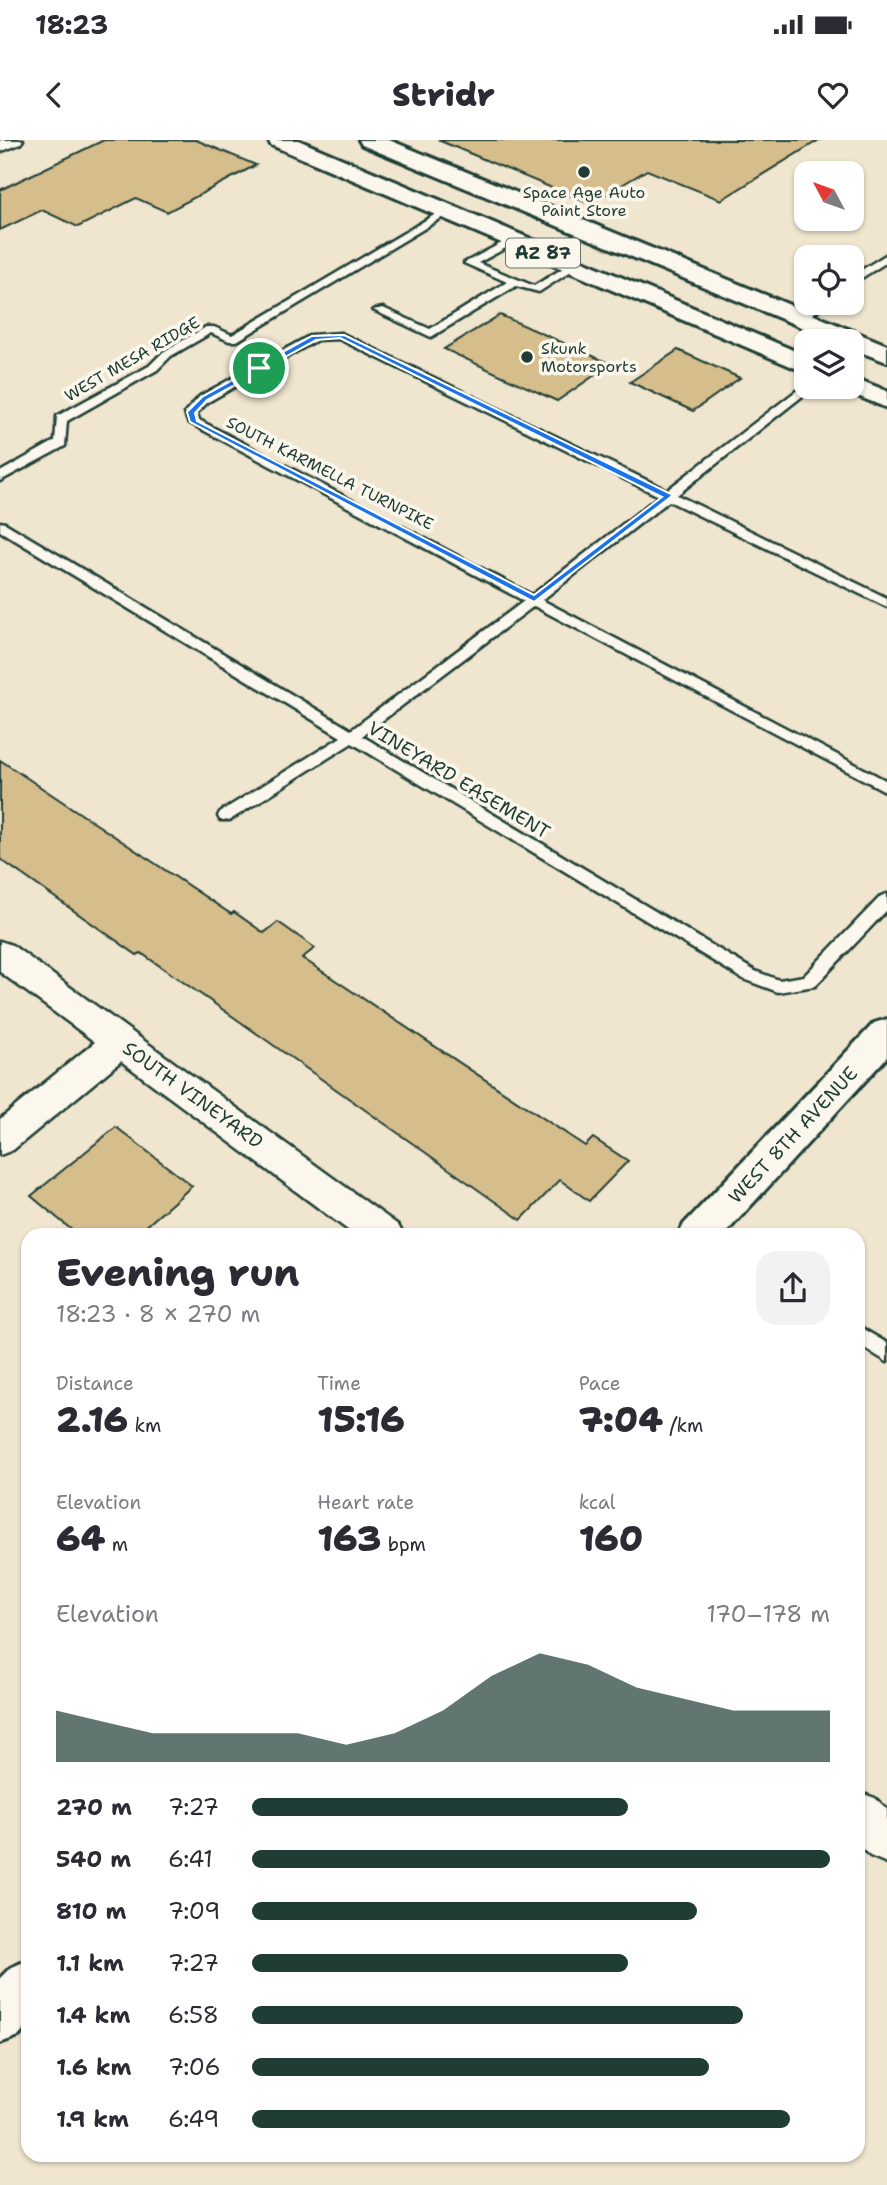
<!DOCTYPE html>
<meta charset="utf-8">
<style>
body{margin:0;font-family:"Shantell Sans",sans-serif;background:#f2f2f3;color:#2b2b33;height:100vh;display:flex;flex-direction:column;font-size:26px;white-space:nowrap}
*{box-sizing:border-box;margin:0}
p{font-size:23px;color:#7c7c81}
.icon{flex:none;width:38px;height:38px;fill:none;stroke:currentColor;stroke-width:2;stroke-linecap:round;stroke-linejoin:round}
.map{position:relative;flex:1;overflow:hidden}
.drawer{position:absolute;left:21px;top:1088px;width:844px;height:934px;display:flex;flex-direction:column;background:#fff;border-radius:21px;box-shadow:0 2px 5px #0004}
.drawer>*{flex:none}
.needle{width:46px;rotate:311deg}
.fabs{position:absolute;left:794px;top:21px;display:grid;gap:14px}
.fabs a{display:grid;place-items:center;width:70px;height:70px;border-radius:14px;background:#fff;box-shadow:0 2px 5px #0004;font-size:35px}
.pin{position:absolute;display:grid;place-items:center;width:60px;height:60px;color:#fff;margin:-30px;border:4px solid #fff;border-radius:50%;box-shadow:0 2px 7px #0007}
.round{display:grid;place-items:center;flex:none;width:74px;height:74px;border-radius:21px;background:#f2f2f3}
.overview{display:flex;align-items:center;justify-content:space-between;height:119px;padding:0 35px}
h1{font-size:38px;font-weight:800;line-height:52px}
.figures{display:grid;grid-template-columns:repeat(3,1fr);gap:10px;height:119px;padding:7px 35px}
.figures div{display:grid;align-content:center}
.figures b{font-size:35px;font-weight:800}
.figures small{font-size:19px;font-weight:400}
.figures p{font-size:19px}
.chart{height:196px;padding:14px 35px}
.chart p{display:flex;justify-content:space-between}
.chart svg{width:100%;height:126px;margin-top:7px;fill:#1f3d34;opacity:.7}
ul{padding:0 35px;list-style:none;font-size:23px}
li{display:grid;grid-template-columns:112px 84px 1fr;align-items:center;height:52px}
li i{height:18px;border-radius:9px;background:#1f3d34}
.status{display:flex;justify-content:space-between;align-items:center;height:49px;padding:0 35px;background:#fff;direction:ltr}
.status svg{height:19px;fill:currentColor}
header{display:flex;justify-content:space-between;align-items:center;height:91px;padding:0 35px;background:#fff;font-size:32px;font-weight:800}
.map>svg:first-child{display:block}
.building{fill:#d6bd8c;stroke:#1f3d34;stroke-width:2}
.lines{fill:none;stroke-linecap:round;stroke-linejoin:round}
.service-casing{stroke:#1f3d34;stroke-width:5}
.minor-casing{stroke:#1f3d34;stroke-width:5}
.tertiary-casing{stroke:#1f3d34;stroke-width:6}
.primary-casing{stroke:#1f3d34;stroke-width:6}
.service{fill:#fbf7ec;fill-rule:evenodd}
.minor{fill:#fbf7ec;fill-rule:evenodd}
.tertiary{fill:#fbf7ec;fill-rule:evenodd}
.primary{fill:#fbf7ec;fill-rule:evenodd}
.route{fill:#1a73e8;stroke:#fff;stroke-width:2;fill-rule:evenodd}
.poi-dot{fill:#1f3d34;stroke:#fbf7ec;stroke-width:2.5}
.labels{text-anchor:middle;dominant-baseline:central;stroke-width:7;stroke-linejoin:round;paint-order:stroke}
.far-poi-label{font-size:16px;fill:#1f3d34;stroke:#fbf7ec}
.far-street-label{font-size:16px;fill:#1f3d34;stroke:#fbf7ec}
.shield{fill:#fbf7ec;stroke:#61756b;stroke-width:2}
.shield-label{font-size:18px;font-weight:bold;fill:#1f3d34}
.street-label{font-size:19px;fill:#1f3d34;stroke:#fbf7ec}
</style>
<div class="status"><b>18:23</b><svg viewBox="0 0 49 12"><path d="M0 12V9h3v3zM5 12V6h3v6zM10 12V3h3v9zM15 12V0h3v12zM26 1h20v11H26zM47 4h2v5h-2z"/></svg></div>
<header><svg class="icon" aria-label="back" viewBox="0 0 24 24"><path d="M15 5l-7 7 7 7"/></svg>Stridr<svg class="icon" aria-label="heart" viewBox="0 0 24 24"><path d="M12 20l-8-8c-3-5 5-10 8-4 3-6 11-1 8 4z"/></svg></header>
<div class="map">
<svg width="887" height="2045" viewBox="0 0 887 2045">
<rect width="100%" height="100%" fill="#f0e6cf"/>
<filter id="ink" filterUnits="userSpaceOnUse"><feTurbulence type="fractalNoise" baseFrequency=".0143" numOctaves="2"/><feDisplacementMap in="SourceGraphic" scale="14" xChannelSelector="R" yChannelSelector="G"/><feConvolveMatrix kernelMatrix="1 2 1 2 8 2 1 2 1" color-interpolation-filters="sRGB"/></filter>
<g filter="url(#ink)">
<g class="building">
<polygon points="104,0 196,0 256,25 167,72 136,58 78,87 42,70 0,90 0,50"/>
<polygon points="438,0 819,0 721,60 647,30 590,64"/>
<polygon points="500,175 611,224 557,261 444,209"/>
<polygon points="678,210 740,238 693,271 630,242"/>
<polygon points="0,620 231,774 234,772 264,793 278,782 315,808 302,818 585,1006 593,998 628,1021 589,1061 560,1040 521,1080 232,876 141,813 137,815 0,719"/>
<polygon points="116,987 192,1046 135,1096 79,1096 31,1056"/>
</g>
<g class="lines">
<defs>
<g id="service">
<polygon points="446,68 451,71 450,73 237,201 229,201 211,193 171,216 157,230 67,281 65,306 0,341 0,332 55,301 57,276 149,226 163,212 206,187 214,187 232,195"/>
<polygon points="513,97 518,100 517,102 478,123 534,146 570,124 579,126 539,152 516,146 431,197 373,170 383,168 430,189 507,142 464,123"/>
<polygon points="887,114 887,122 852,144 852,136"/>
<polygon points="815,163 828,163 804,180 796,180 796,176"/>
<path d="M341 193 667 350 804 245 814 247 677 355 887 458V467L669 361 542 460 887 641V652L534 466 362 596 755 831 779 840 804 836 881 756 887 754V770L815 846 778 852 743 839 352 603 230 680H220L218 676 220 672 341 597 0 391V382L5 383 351 590 524 461 188 282 185 273 200 256 311 195ZM339 199 659 356 532 455 199 280 197 273 208 262 317 200Z"/>
<polygon points="858,1186 887,1203 887,1222 858,1204"/>
</g>
<g id="minor">
<polygon points="0,0 23,0 20,4 0,12"/>
<polygon points="0,801 12,805 398,1085 404,1096 356,1096 121,921 13,1010 0,1015 0,979 95,902 0,832"/>
<polygon points="858,1652 875,1658 887,1669 887,1723 870,1716 858,1705"/>
</g>
<g id="tertiary">
<polygon points="887,879 887,917 723,1096 678,1096 684,1084 874,883"/>
<polygon points="28,1820 28,1885 19,1896 0,1903 0,1838 10,1828"/>
</g>
<g id="primary">
<polygon points="268,0 298,0 807,216 807,233 271,5"/>
<polygon points="359,0 389,0 887,205 887,222 852,209 852,201 835,201 362,5"/>
<polygon points="852,237 887,251 887,268 843,250 840,247 852,247"/>
</g>
</defs>
<use href="#service" class="service-casing"/>
<use href="#minor" class="minor-casing"/>
<use href="#tertiary" class="tertiary-casing"/>
<use href="#primary" class="primary-casing"/>
<use href="#service" class="service"/>
<use href="#minor" class="minor"/>
<use href="#tertiary" class="tertiary"/>
<use href="#primary" class="primary"/>
</g>
</g>
<path class="route" d="M344 195 671 354 672 356 534 462 190 282 187 272 202 257 312 196ZM340 198 662 357 534 455 197 281 195 273 207 260 316 200Z"/>
<g class="poi-dot">
<circle cx="584" cy="32" r="7"/>
<circle cx="527" cy="217" r="7"/>
</g>
<g class="labels">
<g class="far-poi-label">
<text x="584" y="52">Space Age Auto<tspan x="584" dy="18">Paint Store</tspan></text>
<text x="541" y="208" text-anchor="start">Skunk<tspan x="541" dy="18">Motorsports</tspan></text>
</g>
<g class="far-street-label">
<text transform="translate(132 219) rotate(-30)">WEST MESA RIDGE</text>
<text transform="translate(330 333) rotate(27)">SOUTH KARMELLA TURNPIKE</text>
</g>
<rect class="shield" x="506" y="98.5" width="74" height="29" rx="5"/>
<g class="shield-label">
<text x="543" y="113">AZ 87</text>
</g>
<g class="street-label">
<text transform="translate(459 640) rotate(31)">VINEYARD EASEMENT</text>
<text transform="translate(193 955) rotate(36)">SOUTH VINEYARD</text>
<text transform="translate(793 995) rotate(-47)">WEST 8TH AVENUE</text>
</g>
</g>
</svg>
<div class="fabs">
<a><svg class="needle" viewBox="-14 -14 28 28"><path d="M0-13l5 13h-10z" fill="#e53935"/><path d="M0 13l5-13h-10z" fill="#7c7c81"/></svg></a>
<a><svg class="icon" aria-label="locate" viewBox="0 0 24 24"><circle cx="12" cy="12" r="6"/><path d="M12 2v4M12 18v4M2 12h4M18 12h4"/></svg></a>
<a><svg class="icon" aria-label="layers" viewBox="0 0 24 24"><path d="M12 4l9 5-9 5-9-5zM3 14l9 5 9-5"/></svg></a>
</div>
<div class="pin" style="left:259px;top:228px;background:#1e9e55"><svg class="icon" aria-label="arrive" viewBox="0 0 24 24"><path d="M6 21V4h12l-3 4 3 4H6"/></svg></div>
<section class="drawer">
<div class="overview"><div><h1>Evening run</h1><p>18:23 · 8 × 270 m</p></div><a class="round"><svg class="icon" aria-label="share" viewBox="0 0 24 24"><path d="M12 15V3M7 8l5-5 5 5M5 13v7h14v-7"/></svg></a></div>
<div class="figures">
<div><p>Distance</p><b>2.16<small> km</small></b></div>
<div><p>Time</p><b>15:16</b></div>
<div><p>Pace</p><b>7:04<small> /km</small></b></div>
</div>
<div class="figures">
<div><p>Elevation</p><b>64<small> m</small></b></div>
<div><p>Heart rate</p><b>163<small> bpm</small></b></div>
<div><p>kcal</p><b>160</b></div>
</div>
<div class="chart"><p><span>Elevation</span>170–178 m</p>
<svg viewBox="0 0 160 44" preserveAspectRatio="none"><path d="M0 44V26L10 30L20 34L30 34L40 34L50 34L60 38L70 34L80 26L90 14L100 6L110 10L120 18L130 22L140 26L150 26L160 26V44z"/></svg>
</div>
<ul>
<li><b>270 m</b>7:27<i style="width:65%"></i></li>
<li><b>540 m</b>6:41<i style="width:100%"></i></li>
<li><b>810 m</b>7:09<i style="width:77%"></i></li>
<li><b>1.1 km</b>7:27<i style="width:65%"></i></li>
<li><b>1.4 km</b>6:58<i style="width:85%"></i></li>
<li><b>1.6 km</b>7:06<i style="width:79%"></i></li>
<li><b>1.9 km</b>6:49<i style="width:93%"></i></li>
</ul>
</section>
</div>
